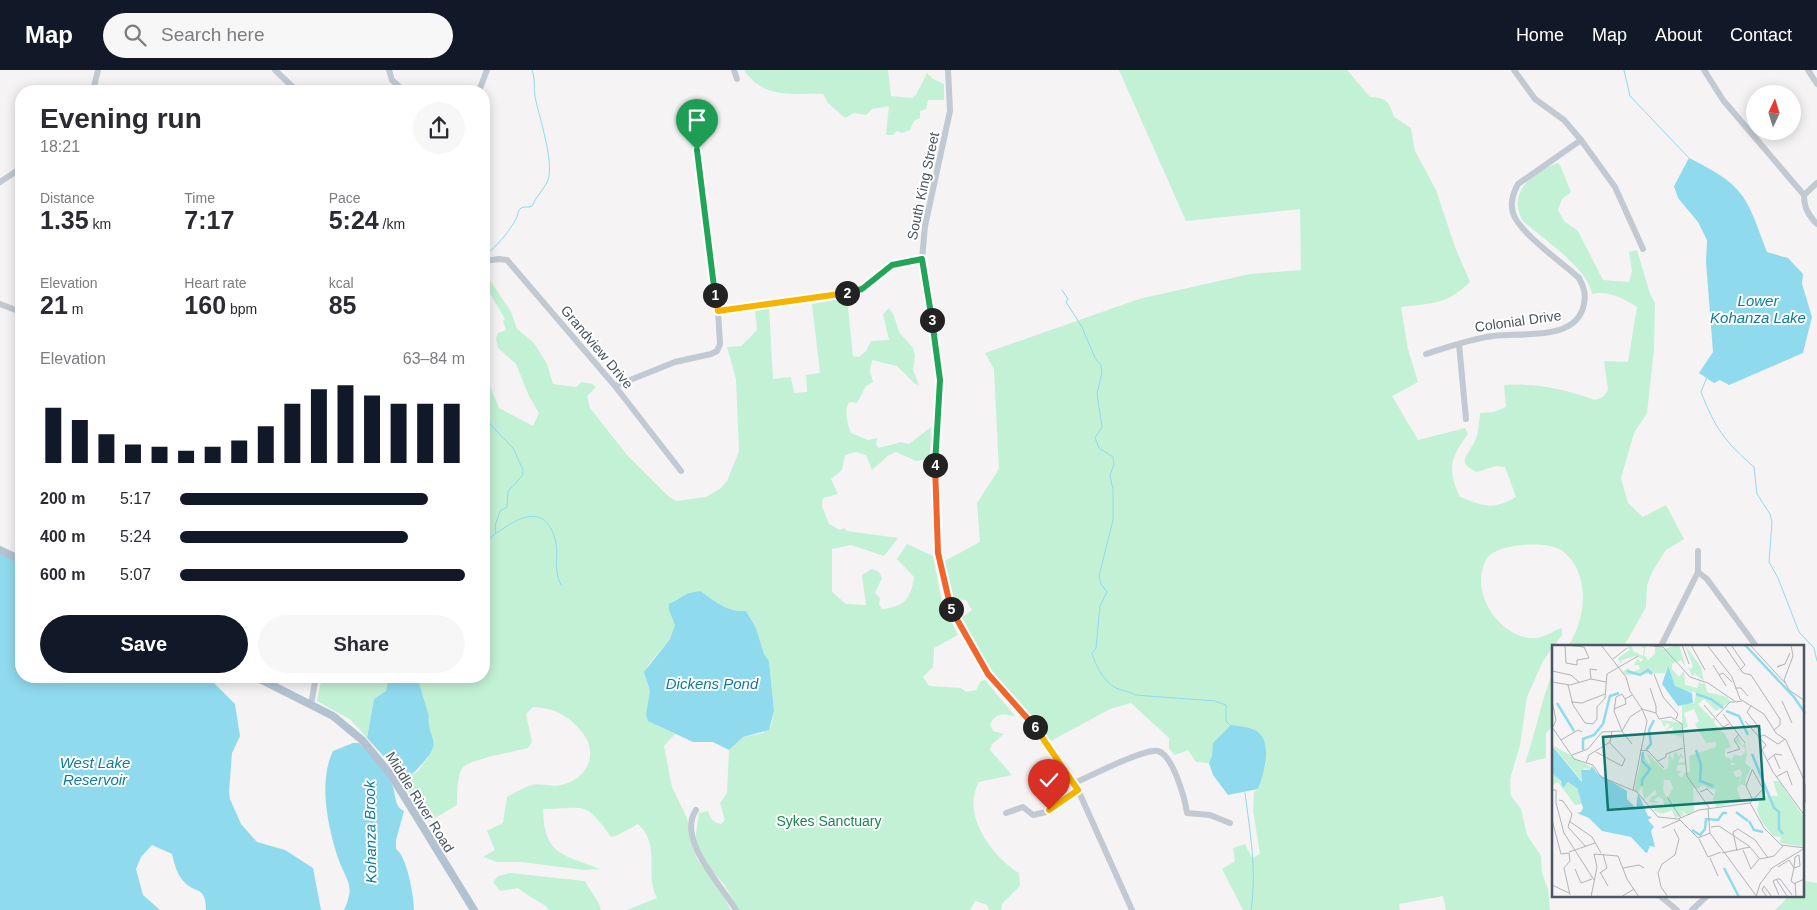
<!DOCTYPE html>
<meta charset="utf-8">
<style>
body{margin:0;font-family:Helvetica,sans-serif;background:#f7f7f7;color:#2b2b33;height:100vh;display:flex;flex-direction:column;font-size:19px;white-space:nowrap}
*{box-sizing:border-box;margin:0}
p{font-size:16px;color:#7c7c81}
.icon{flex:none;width:28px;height:28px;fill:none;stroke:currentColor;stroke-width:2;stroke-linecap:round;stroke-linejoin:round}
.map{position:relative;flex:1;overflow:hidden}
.side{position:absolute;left:15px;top:15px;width:475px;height:598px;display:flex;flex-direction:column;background:#fff;border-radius:20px;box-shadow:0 2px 12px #0003}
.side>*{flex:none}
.needle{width:32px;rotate:4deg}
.tools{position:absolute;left:1746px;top:15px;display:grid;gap:10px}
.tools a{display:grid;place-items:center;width:55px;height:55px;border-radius:50%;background:#fff;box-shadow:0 2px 12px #0003;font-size:25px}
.pin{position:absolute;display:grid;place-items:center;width:42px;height:42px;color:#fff;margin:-51px -21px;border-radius:50% 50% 50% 0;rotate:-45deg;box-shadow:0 0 5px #0007}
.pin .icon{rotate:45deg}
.km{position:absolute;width:25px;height:25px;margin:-12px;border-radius:50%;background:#222;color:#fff;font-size:14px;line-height:25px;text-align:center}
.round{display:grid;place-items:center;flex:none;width:52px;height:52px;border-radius:26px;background:#f7f7f7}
.overview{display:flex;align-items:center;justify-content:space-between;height:85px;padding:0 25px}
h1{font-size:28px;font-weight:600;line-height:38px}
.figures{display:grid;grid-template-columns:repeat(3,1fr);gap:8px;height:85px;padding:5px 25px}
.figures div{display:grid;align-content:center}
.figures b{font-size:25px;font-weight:600}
.figures small{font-size:14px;font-weight:400}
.figures p{font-size:14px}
.chart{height:140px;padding:10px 25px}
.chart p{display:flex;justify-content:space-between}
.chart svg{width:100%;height:90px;margin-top:5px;stroke:#111827;stroke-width:6}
.action{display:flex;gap:10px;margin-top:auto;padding:10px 25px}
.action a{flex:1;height:58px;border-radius:30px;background:#111827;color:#fff;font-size:20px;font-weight:600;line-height:58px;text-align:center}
.action a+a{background:#f7f7f7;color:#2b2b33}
ul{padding:0 25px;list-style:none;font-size:16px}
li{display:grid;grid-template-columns:80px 60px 1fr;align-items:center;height:38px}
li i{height:12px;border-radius:6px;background:#111827}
header{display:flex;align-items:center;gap:30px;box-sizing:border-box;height:70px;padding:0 25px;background:#111827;color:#fff}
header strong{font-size:24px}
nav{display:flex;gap:28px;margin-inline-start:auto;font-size:18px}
.search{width:350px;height:45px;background:#f7f7f7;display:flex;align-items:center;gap:12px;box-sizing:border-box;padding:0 18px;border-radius:28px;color:#7c7c81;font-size:19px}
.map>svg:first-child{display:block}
.green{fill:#c3f1d5}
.water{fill:#90daee}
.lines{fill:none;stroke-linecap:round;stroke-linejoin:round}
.stream{stroke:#90daee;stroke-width:1}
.minor{stroke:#c1cad2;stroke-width:6}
.major{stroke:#b3c2d1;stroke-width:8}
.split-1-casing{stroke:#fff;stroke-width:10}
.split-2-casing{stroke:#fff;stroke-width:10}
.split-3-casing{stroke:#fff;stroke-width:10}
.split-4-casing{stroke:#fff;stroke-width:10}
.split-5-casing{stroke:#fff;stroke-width:10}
.split-6-casing{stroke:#fff;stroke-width:10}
.split-7-casing{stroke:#fff;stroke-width:10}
.split-1{stroke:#22a559;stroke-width:6}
.split-2{stroke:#f5b400;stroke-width:6}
.split-3{stroke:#22a559;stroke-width:6}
.split-4{stroke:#22a559;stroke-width:6}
.split-5{stroke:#f0652b;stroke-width:6}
.split-6{stroke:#f0652b;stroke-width:6}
.split-7{stroke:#f5b400;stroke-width:6}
.labels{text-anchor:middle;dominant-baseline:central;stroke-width:4;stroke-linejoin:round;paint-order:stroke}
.street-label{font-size:14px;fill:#4a5661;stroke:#fff}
.park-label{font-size:14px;fill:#17864f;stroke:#fff}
.water-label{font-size:15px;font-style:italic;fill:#0c7c9b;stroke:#fff}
.inset-river{fill:none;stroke:#90daee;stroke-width:2.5}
.inset-road{fill:none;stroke:#b1b4b9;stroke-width:1}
.view{fill:#0f766e;fill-opacity:0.15;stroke:#0f766e;stroke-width:2.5}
.inset-edge{fill:none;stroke:#4a5661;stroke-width:2.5}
</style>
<header>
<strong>Map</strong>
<div class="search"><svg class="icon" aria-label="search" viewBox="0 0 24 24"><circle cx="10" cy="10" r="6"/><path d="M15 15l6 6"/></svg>Search here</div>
<nav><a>Home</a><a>Map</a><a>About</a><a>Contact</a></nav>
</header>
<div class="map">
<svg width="1817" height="840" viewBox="0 0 1817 840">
<rect width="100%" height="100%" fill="#f5f3f3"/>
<g class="green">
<path d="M744 0H888L891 26 912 28 916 25 927 3 933 9 944 14V30H928L926 39 920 41V48L914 51 910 60 902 63 897 61 893 65H886L889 36 872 39 866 45 854 43 845 48 828 33 823 24C793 23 763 29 744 0Z"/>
<path d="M1119 0H1347L1370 27C1386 28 1389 31 1394 47L1411 58 1415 81 1436 120 1455 177 1470 212C1446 235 1433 233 1401 237L1408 279 1418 312 1392 326 1418 370 1465 358 1468 364C1450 388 1447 400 1460 427 1485 436 1491 441 1516 427L1505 397 1496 396 1477 402C1455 392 1468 386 1475 371 1479 362 1479 352 1480 343L1494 342 1506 337 1504 315C1539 313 1562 319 1595 330L1603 327 1608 320 1604 291 1628 292 1637 237C1623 228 1608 220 1592 224 1588 198 1542 168 1523 151 1507 123 1531 103 1557 93L1560 95 1571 122 1562 129 1558 140 1564 151 1578 161 1603 210 1629 212 1632 201 1629 182 1637 180 1650 224 1655 233 1654 279 1647 343 1634 363 1621 408 1628 433 1643 447 1666 435 1684 469 1666 480 1652 502 1647 515 1646 537 1624 576H1568C1586 550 1591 505 1564 482 1551 470 1499 473 1488 487 1484 491 1481 503 1481 509 1480 535 1503 565 1530 568 1542 570 1552 561 1562 558V565L1543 591 1527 627 1520 675 1510 709 1511 726 1521 739 1527 765 1541 786 1542 803 1548 819 1550 840H1446L1443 826 1399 834 1400 840H1243L1222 799 1235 791 1233 778 1245 774 1252 788 1260 784 1253 740 1254 722 1258 719 1266 693 1212 686 1209 693 1196 692 1188 680 1175 685 1169 679V668L1131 633 1110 639 1051 671 996 612 958 550 972 540 966 530 950 529 941 493 980 472 977 433 999 399 994 299 985 283 1139 229 1250 204 1301 200 1300 139 1186 151Z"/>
<path d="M484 201 511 242 517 259 534 273 547 294 553 314 576 317 582 312 592 314 596 317 587 326 590 338 627 385 668 426 676 431 706 427 720 419 727 411 739 381 736 309 727 277 741 276 757 260 755 239 769 237 773 309 791 307 794 323 807 322 806 305 820 303 812 234 847 228 853 286 859 287 866 281 871 271 889 270 883 244 889 238 894 246 899 262 913 278 915 286 913 300 919 315 915 314 897 296 872 290 870 301 873 312 866 316 857 333 849 332C844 342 847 352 851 363L868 370 877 368 876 375 879 378 901 372 909 374 931 357 930 389 916 391 896 382 889 385 872 400 866 385 856 382 845 385 842 400 831 409 838 424 823 428 822 436 829 454 840 460 844 458 847 461 898 468 884 486 851 475 832 479V522L846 534 866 535 862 505 872 499 879 502 882 508 875 523 880 528 879 534 882 539C905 537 911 528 914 507L897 489 907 474 933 486 942 533 958 565 934 578 933 597 923 607 929 616 961 618 966 622 976 620 981 611 985 610 1015 646C1003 644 997 642 990 654L993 661 1004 664 992 674 990 680 1012 705 979 712C961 744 991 786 1019 803L1020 816 1002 834 1001 840H989L987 835 975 831 970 840H739L724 814 708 797 695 770 699 743 708 741C711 749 712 752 721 754L725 750 720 733 727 723 729 680 743 667 763 663 771 657 774 641 769 591 764 584 756 559 746 541C725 542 716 531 700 521L673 531 669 540 676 555 670 569 648 595 646 607 650 621 649 651 675 664 664 676 672 717 687 748 691 772 697 789 719 818 731 840H627L657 828C644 805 662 776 638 754L616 766 611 767C584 729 585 739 543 739 544 785 562 784 600 799L584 800 522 792H497L483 787 495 780 487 761 503 753 507 727C515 723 524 717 532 715 539 713 548 716 555 716 585 713 601 686 582 662 568 645 554 638 533 637L526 644 532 672 528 678C514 682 466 689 461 700 457 711 457 724 457 735L428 752 415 729 403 717 410 704 416 703 428 688 429 646 417 606H484V284L485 304 499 338 533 356 539 343 529 326 516 294 498 278 496 268 498 263 506 260 503 251 505 249 489 222Z"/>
<path d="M1553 601V656L1546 663V688L1525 693C1536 662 1541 631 1553 601Z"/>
<polygon points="322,606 389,606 386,621 378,626 373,634 367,668 351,650 317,631"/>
<path d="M510 803 585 811C590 822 598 828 601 840H548L547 837C537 830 528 826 518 818L500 821 493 812 498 806Z"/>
<polygon points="1804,811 1817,813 1817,840 1775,840 1789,826 1803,826"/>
</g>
<g class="water">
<path d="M1689 88C1745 116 1746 125 1767 182L1788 188 1803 204 1802 214 1812 247 1803 283 1729 315 1720 310 1714 313 1699 303 1713 282 1706 192 1707 170 1698 152 1678 128 1674 116Z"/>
<path d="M0 484 21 493V606L208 607 235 634 240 666 232 683 229 722 230 729 241 754 257 772 285 780 313 798 321 840H206C206 813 193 826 181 808 176 801 174 792 172 784L152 775 141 787 136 799 143 825 160 840H0Z"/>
<path d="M700 521C716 531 725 542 746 541L756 558 764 584 769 591 774 641 769 660 743 667 729 680 713 672H693L648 651 646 645 650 621 644 602 670 569 675 555 669 540V534L689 523Z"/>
<path d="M389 606H417L429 646C426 669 445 669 422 694 417 698 417 702 410 704L403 717 386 689 367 668 374 629 386 621Z"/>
<path d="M1231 655C1238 656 1248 657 1255 660 1274 670 1264 704 1258 719L1228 725 1213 705 1209 693 1212 686 1213 673Z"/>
<path d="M353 673H359C370 685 388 700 393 717 396 726 394 736 404 741L396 770V779C407 786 414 827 414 840H344C356 814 346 811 338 788 328 757 318 712 333 681Z"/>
</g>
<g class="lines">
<g class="stream">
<polyline points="1624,0 1630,26 1689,88"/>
<path d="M484 185C493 182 511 159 516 149 518 146 517 141 521 138 524 136 528 138 532 136 536 126 544 120 548 110 554 92 540 49 536 31 533 21 536 10 532 0"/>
<path d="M1062 220 1068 229 1066 232 1082 257 1095 288 1101 295 1102 302 1097 324 1102 357 1095 368 1099 378 1113 387 1114 395 1110 405 1113 420V450L1099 506 1101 514 1107 522 1100 536 1096 578 1092 584C1096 596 1104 612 1116 618 1122 621 1129 621 1135 625L1215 631 1226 635V651L1231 656"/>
<path d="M1707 307 1701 322C1715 358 1725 372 1754 397L1757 424 1770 444 1772 452 1769 492 1778 508 1799 562 1814 578 1817 591"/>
<polyline points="484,335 488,341 490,354 513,378 523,400 522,406 508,421 507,437 500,441 495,456 496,463 484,474"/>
<path d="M497 463C518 447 545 433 555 469 560 485 552 497 561 515"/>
<path d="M1245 723C1250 762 1257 801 1251 840"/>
</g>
<g class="minor">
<polyline points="275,0 297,21"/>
<polyline points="389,0 392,10 404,21"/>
<polyline points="734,0 737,9"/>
<polyline points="948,0 950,41 925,156 922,189 939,310 934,375 936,465 939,496 950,538 976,586 996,615 1043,666 1074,711 1132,840"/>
<polyline points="1514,0 1535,29 1564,50 1581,70 1615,117 1643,179"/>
<polyline points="1704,0 1723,30 1804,125"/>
<polyline points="1808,0 1817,14"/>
<polyline points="93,21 98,0"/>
<polyline points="479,21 487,0"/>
<polyline points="697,80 718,241"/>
<polyline points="0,112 21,98"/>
<path d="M1817 113 1804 125C1804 137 1808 145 1817 154"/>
<polyline points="484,191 499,189 507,190 615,316 681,401"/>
<polyline points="0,234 21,242"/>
<polyline points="1459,274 1466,349"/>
<path d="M1426 284C1448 277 1470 269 1493 266 1522 262 1577 272 1584 234 1586 224 1584 217 1579 208 1563 193 1519 163 1513 143 1510 133 1513 123 1518 114L1581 70"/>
<polyline points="615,316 675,292 711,284 717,281 720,274 718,241 856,222 892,195 922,189"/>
<polyline points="1698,481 1698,502 1707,509 1756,576"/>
<polyline points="1661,576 1698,502"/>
<polyline points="311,635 316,606"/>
<path d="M1075 713C1090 706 1145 678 1158 681 1173 685 1185 729 1187 743L1210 745 1230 753"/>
<polyline points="1803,716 1803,731"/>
<path d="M696 740C676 769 722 816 736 840"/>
<polyline points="1006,743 1023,737 1033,745 1046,742 1079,720"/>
<polyline points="1660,826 1677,840"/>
<polyline points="1692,840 1707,826"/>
</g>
<g class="major">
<polyline points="0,480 21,490"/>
<polyline points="254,606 333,646 362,670 391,705 474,840"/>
</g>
</g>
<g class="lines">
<defs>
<polyline id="split-1" points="697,80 715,225"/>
<polyline id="split-2" points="715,225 718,241 847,223"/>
<polyline id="split-3" points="847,223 862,219 892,195 922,189 932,250"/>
<polyline id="split-4" points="932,250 940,310 935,395"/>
<polyline id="split-5" points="935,395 938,483 951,539"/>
<polyline id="split-6" points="951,539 988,604 1035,657"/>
<polyline id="split-7" points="1035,657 1078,720 1049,740"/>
</defs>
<use href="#split-1" class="split-1-casing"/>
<use href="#split-2" class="split-2-casing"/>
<use href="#split-3" class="split-3-casing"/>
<use href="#split-4" class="split-4-casing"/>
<use href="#split-5" class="split-5-casing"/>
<use href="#split-6" class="split-6-casing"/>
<use href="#split-7" class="split-7-casing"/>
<use href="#split-1" class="split-1"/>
<use href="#split-2" class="split-2"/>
<use href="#split-3" class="split-3"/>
<use href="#split-4" class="split-4"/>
<use href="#split-5" class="split-5"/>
<use href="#split-6" class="split-6"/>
<use href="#split-7" class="split-7"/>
</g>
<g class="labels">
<g class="street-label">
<text transform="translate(923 116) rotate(-78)">South King Street</text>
<text transform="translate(1518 251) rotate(-8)">Colonial Drive</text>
<text transform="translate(597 277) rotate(50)">Grandview Drive</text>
<text transform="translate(420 732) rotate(58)">Middle River Road</text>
</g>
<g class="park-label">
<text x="829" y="751">Sykes Sanctuary</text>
</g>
<g class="water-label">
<text x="1758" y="230">Lower<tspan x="1758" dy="17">Kohanza Lake</tspan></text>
<text x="712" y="613">Dickens Pond</text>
<text x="95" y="692">West Lake<tspan x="95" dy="17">Reservoir</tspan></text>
<text transform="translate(370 762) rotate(-91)">Kohanza Brook</text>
</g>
</g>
<g transform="translate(1552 575)">
<rect width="252" height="252" fill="#f5f3f3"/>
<path d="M74 0 80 1 81 6 91 11 92 3 87 0 94 1 92 10 96 15 103 9V1L112 4 127 0 134 23 129 15 120 19V24L127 32 132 26 133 40 145 43 148 36 149 39 153 38 155 47 175 52 178 57 164 66 152 54 146 59 160 74 163 73 162 78 173 89 179 102 173 104V112L179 114V120H184L179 117 182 110 190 111 193 107V103L183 96 186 91 190 101 193 98 195 110 193 118 199 123 193 135 194 141 189 139 186 143 190 129 188 124 181 127 184 132 189 131 185 144 190 157 181 158 180 155 177 159 164 162 161 154 164 144H156L152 140 145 144 141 142 142 166 136 170 129 165 132 170 123 173 120 165 110 169 101 165 103 163 98 159 112 160 111 154 106 152 102 155 107 158 97 157 99 152 105 149 103 145 92 155 90 141 86 148 82 145 91 107 96 118 99 119 94 107 112 125 116 123 117 108 121 115 122 108 125 107 126 112 129 108 132 114 128 112 126 118 133 117V120H126L124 125 131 127 125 129 130 133 132 128 138 127 137 111 164 102V97L154 98 143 79 147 76 142 64 132 68 136 82 132 83 129 92 115 88 114 85 120 86 121 82 114 85 118 80 115 78 112 82 109 75 130 78V61L134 58 142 59 144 48 124 43 115 22 113 28 74 30 71 27 75 23 81 27 88 24 87 20H82L85 14 89 17 91 14 83 11 70 15 69 19 66 13 78 5ZM112 135H118L121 143 115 154 111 145ZM133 0 152 26 149 23 152 36 143 29 140 31 136 22 139 24 141 21ZM0 100 39 122 38 125 33 123 29 127 31 137ZM0 122 8 137 13 140 18 137 24 141 30 159 23 160 6 137 0 140ZM221 136H227L252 172V202L228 198 229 192 221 191 209 176 205 165 207 156 211 151H226Z" fill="#c3f1d5" fill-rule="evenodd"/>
<path d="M116 21 123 41 140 48 141 58 126 61 110 39ZM1 102 30 137 29 125H38L40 121 45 128 75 146V154L84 163 86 148 96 171 100 172 96 175 102 182 99 186 103 202 98 201 95 208 93 207 79 192 50 186 37 173 25 168 29 167 31 163 25 143 16 137 11 143 9 136 1 129Z" fill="#90daee"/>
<path class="inset-river" d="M193 0 242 52 253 68M75 26 88 30 96 25 100 29M144 49 159 54 171 63M5 58 22 86M174 66 187 71 196 90M31 105V94L42 90 51 79 58 51 67 48M94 105 99 99 97 85 102 75M144 105 149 120 148 136 161 141M200 109 222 163 227 167V184L231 189M90 141V135L98 124 90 116 91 107M184 167 196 176M197 176 202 185 211 187M140 185 148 190 153 184 154 174 166 175 171 168H175M172 223 187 252"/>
<path class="inset-road" d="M13 0 32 2 37 13 25 15V20L14 18ZM49 0 74 32 78 46 90 64 104 68 107 74 119 72 130 79 135 131 158 164M91 0 111 2 138 32 156 38 184 57 190 56M130 0 137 19M139 0 153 25M155 0 180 32 188 54 212 69 224 88 234 95 253 137M172 0 191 28M179 0 193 20 189 24M198 0 233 38M239 0 241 11 232 35 237 45 253 56M61 14 75 3M161 20 174 41M230 20 225 22 233 19 238 8M0 26 19 30 28 38M191 28 199 30 228 74V80L222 85M102 29 111 52 126 69 124 74M167 30 171 28 180 37M39 34 38 24 45 25M39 34 54 37M0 37 18 40 39 34M16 40 21 60 33 78 41 79 45 74V62L53 53 55 29 86 11M98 43 104 61V68M183 43H189L196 51M73 54 70 49 64 52 62 66 70 86 80 99M0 56 4 75 1 82M230 56 240 78M19 57 30 58 53 49M152 60 171 82 177 79M199 61 195 67 209 85M62 64 74 59 73 54 80 50M171 69 193 98M164 72 178 57H183M193 76 214 100 210 105 221 127 253 171M0 82 22 114 41 120 49 132 85 147 106 172 126 174 147 165 198 158 212 183 229 200 253 203M207 92 212 90 226 99 233 94M9 95 26 85 30 87M88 105 96 106 112 123M44 107 70 121 73 114 57 97M175 108 188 104 182 95 187 89M20 110 36 104 50 87 70 86 78 72 90 64 95 76 81 145M222 110 228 124M106 116 114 112V109L131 103M215 116 223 109 230 110M34 118 37 110 58 97 60 86M200 125 194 141 201 155M224 132 235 126 240 140M0 145H4V158L12 188 42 235M148 147 155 144 161 150M115 152 129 173M7 155 11 156 20 169 16 182 34 202M198 158 211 144 200 124M156 164 158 188M127 174 146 193 158 188M0 175 9 209 17 208 18 216 12 223 18 250M17 176 40 192 49 208M159 182 167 181 197 201 208 214 222 211 231 201M110 183 128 175M158 188 205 252M147 194 156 212 169 207M191 205 199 224 207 214M185 206 181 187 186 184 203 195 216 213M17 207 43 198M170 208 198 202M247 210 248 221 242 223 243 212ZM66 211 75 234 87 252M158 213 166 231M226 222 237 215 242 223 239 236 243 239M71 223 87 220 92 223M23 224 29 238 40 234M48 227 56 241M48 228 55 223 51 209M224 234 235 251M225 234H228L240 250M225 234 221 236 227 250M0 240 17 248M8 252H28M39 252 45 222 42 209 66 211M69 252 82 244M116 252 109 242 106 228 110 219 123 210 127 194 122 184M204 252 208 239 220 223 253 203M215 252 210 245 212 241 220 252M220 252H244M244 252 243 238 253 234"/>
<path class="view" d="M207 81 212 154 56 165 51 92Z"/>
<rect width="252" height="252" class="inset-edge"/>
</g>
</svg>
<div class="tools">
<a><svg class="needle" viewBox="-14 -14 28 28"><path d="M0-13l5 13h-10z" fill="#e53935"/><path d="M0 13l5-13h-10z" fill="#7c7c81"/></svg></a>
</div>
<div class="pin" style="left:697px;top:80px;background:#1e9e55"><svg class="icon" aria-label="arrive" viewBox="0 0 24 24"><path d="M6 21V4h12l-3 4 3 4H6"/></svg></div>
<div class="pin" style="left:1049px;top:740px;background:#d93025"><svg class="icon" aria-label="check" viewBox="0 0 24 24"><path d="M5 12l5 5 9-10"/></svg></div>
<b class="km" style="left:715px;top:225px">1</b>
<b class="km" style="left:847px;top:223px">2</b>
<b class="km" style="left:932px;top:250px">3</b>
<b class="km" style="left:935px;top:395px">4</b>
<b class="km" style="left:951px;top:539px">5</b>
<b class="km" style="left:1035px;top:657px">6</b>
<section class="side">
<div class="overview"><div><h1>Evening run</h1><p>18:21</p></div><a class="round"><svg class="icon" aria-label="share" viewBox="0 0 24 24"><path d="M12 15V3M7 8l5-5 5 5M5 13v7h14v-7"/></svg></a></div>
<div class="figures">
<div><p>Distance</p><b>1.35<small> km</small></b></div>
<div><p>Time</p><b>7:17</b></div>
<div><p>Pace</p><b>5:24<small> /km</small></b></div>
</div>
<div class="figures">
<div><p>Elevation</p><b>21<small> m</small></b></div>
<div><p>Heart rate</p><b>160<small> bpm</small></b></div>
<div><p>kcal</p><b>85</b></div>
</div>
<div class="chart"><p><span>Elevation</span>63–84 m</p>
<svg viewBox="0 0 160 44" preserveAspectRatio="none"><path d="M5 44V17M15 44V23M25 44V30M35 44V35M45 44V36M55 44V38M65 44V36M75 44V33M85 44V26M95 44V15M105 44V8M115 44V6M125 44V11M135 44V15M145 44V15M155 44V15"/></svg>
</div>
<ul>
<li><b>200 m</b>5:17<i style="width:87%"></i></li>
<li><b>400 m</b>5:24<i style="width:80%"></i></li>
<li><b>600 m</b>5:07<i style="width:100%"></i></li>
</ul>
<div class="action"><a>Save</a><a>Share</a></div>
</section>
</div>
